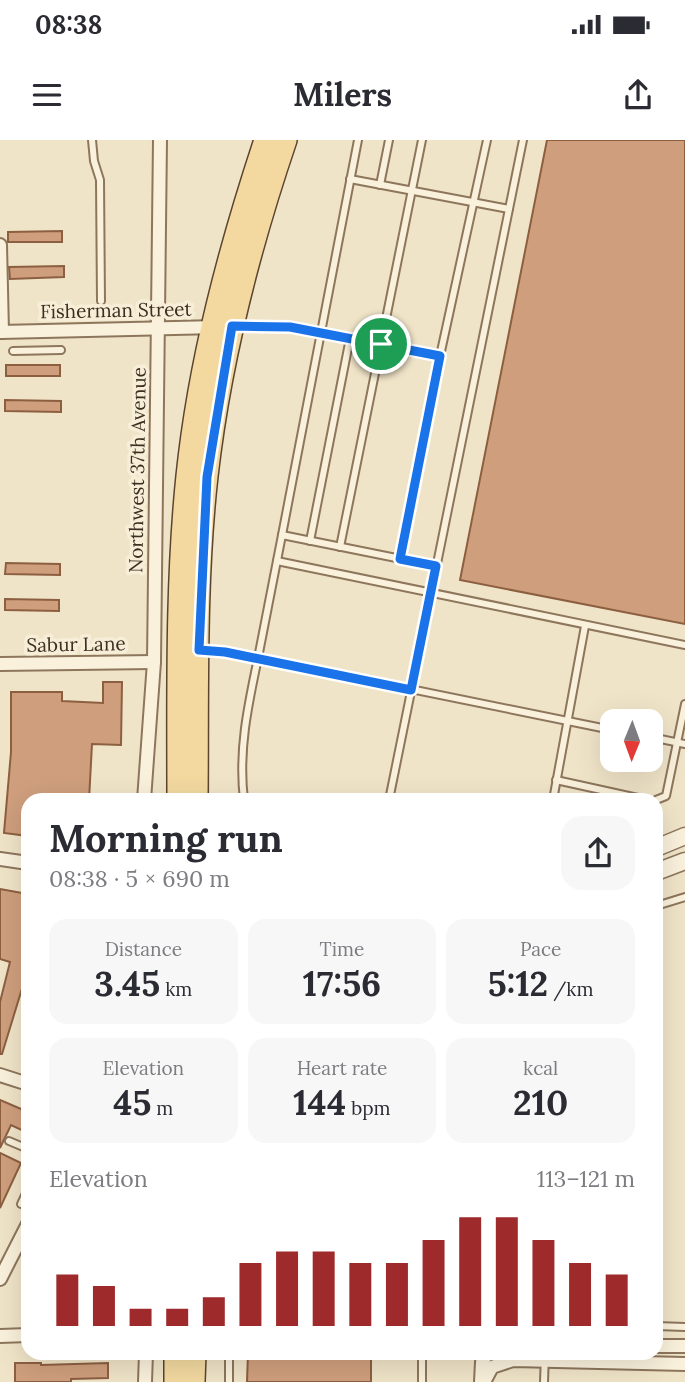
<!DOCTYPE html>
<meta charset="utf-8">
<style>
body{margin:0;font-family:Lora,serif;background:#f7f7f7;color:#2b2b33;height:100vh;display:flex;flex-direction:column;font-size:26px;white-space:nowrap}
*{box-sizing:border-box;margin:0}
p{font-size:23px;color:#7c7c81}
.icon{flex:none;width:38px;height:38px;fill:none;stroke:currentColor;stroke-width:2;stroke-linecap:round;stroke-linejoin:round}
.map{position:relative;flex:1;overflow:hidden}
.drawer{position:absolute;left:21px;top:653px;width:642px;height:567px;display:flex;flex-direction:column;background:#fff;border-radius:21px;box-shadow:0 7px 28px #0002}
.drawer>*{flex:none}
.needle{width:46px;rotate:181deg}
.controls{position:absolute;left:600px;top:569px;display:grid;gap:14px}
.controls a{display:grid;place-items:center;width:63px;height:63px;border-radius:14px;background:#fff;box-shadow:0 7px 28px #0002;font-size:35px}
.pin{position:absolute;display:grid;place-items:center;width:60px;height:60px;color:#fff;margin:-30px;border:4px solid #fff;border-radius:50%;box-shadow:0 2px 7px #0007}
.round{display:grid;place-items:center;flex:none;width:74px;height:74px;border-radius:21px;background:#f7f7f7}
.summary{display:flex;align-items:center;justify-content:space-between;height:119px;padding:0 28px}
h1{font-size:38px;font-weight:700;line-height:52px}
.metrics{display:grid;grid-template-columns:repeat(3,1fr);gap:10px;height:119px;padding:7px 28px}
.metrics div{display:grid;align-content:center;border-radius:18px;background:#f7f7f7;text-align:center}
.metrics b{font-size:35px;font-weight:700}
.metrics small{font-size:19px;font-weight:400}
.metrics p{font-size:19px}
.chart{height:196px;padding:14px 28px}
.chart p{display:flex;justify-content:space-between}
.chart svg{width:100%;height:126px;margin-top:7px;stroke:#9e2a2b;stroke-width:6}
.status{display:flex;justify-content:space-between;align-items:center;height:49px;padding:0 35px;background:#fff;direction:ltr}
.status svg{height:19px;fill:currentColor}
header{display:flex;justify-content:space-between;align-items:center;height:91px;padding:0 28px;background:#fff;font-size:32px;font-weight:700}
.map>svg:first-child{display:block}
.building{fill:#cf9f7d;stroke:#8d5f41;stroke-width:2}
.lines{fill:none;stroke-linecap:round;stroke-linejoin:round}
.service-casing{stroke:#8d765c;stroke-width:10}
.minor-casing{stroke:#8d765c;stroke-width:16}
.tertiary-casing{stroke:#8d765c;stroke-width:19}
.primary-casing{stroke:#5b4430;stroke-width:24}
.service{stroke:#faf1dc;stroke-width:6}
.minor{stroke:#faf1dc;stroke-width:12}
.tertiary{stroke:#faf1dc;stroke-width:16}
.primary{stroke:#f3d9a0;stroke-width:21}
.route-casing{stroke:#fff;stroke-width:14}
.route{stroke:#1a73e8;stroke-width:9}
.labels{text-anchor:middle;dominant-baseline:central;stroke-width:7;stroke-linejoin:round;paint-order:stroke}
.street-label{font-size:19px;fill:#3d2e20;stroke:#f7eed8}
</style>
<div class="status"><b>08:38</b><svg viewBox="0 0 49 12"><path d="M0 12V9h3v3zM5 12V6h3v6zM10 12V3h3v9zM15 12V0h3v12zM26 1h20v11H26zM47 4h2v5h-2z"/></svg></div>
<header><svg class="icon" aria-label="menu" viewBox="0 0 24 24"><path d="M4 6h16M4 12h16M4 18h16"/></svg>Milers<svg class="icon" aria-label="share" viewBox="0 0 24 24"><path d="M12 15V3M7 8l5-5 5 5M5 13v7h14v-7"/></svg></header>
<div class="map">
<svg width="685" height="1242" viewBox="0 0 685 1242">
<rect width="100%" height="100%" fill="#f0e4c8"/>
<g class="building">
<polygon points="547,0 685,0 685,484 460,440"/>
<polygon points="62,91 62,102 8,102 8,92"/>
<polygon points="64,126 64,137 10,139 9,127"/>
<rect x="6" y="225" width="54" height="11"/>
<polygon points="5,260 61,261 61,272 5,271"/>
<polygon points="6,423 60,424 60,435 5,434"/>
<polygon points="5,459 59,460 59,471 5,470"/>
<polygon points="103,542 122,542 121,605 92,604 89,660 28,660 28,696 4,693 11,612 11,552 62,552 62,561 103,563"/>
<polygon points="0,749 28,754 28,829 2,914 0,914 0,862 10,822 0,819"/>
<polygon points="0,960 28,972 28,993 11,985 0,1008"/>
<polygon points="0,1013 21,1023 0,1068"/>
<polygon points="248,1213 371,1213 371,1242 247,1242"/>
<polygon points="15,1223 41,1223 41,1225 108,1223 108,1238 71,1239 71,1242 15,1242"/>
</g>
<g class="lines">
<defs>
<g id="service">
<polyline points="92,0 94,21 100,40 101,161"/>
<polyline points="350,39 509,69"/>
<polyline points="380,45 389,0"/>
<polyline points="238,186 290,187 440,216"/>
<polyline points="13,211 61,210"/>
<polyline points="282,395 358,0"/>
<polyline points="310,401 350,198"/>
<polyline points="340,407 422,0"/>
<polyline points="400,419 440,216 487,0"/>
<polyline points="277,421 685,505"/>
<polyline points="436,426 282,395 258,518 612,590"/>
<path d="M201 510 225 511 258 518C248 565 238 611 244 660"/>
<polyline points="651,597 685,604"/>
<polyline points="556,640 647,660"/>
<polyline points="389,660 523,0"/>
<polyline points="553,660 585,486"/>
<polyline points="656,660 666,656 685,564"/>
<polyline points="656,766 685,757"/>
<polyline points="9,1001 28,1009"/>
<polyline points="21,1064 28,1049"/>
<polyline points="656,1186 685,1187"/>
<polyline points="229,1242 229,1213"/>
<polyline points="422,1242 422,1213"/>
<polyline points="544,1242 545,1213"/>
</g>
<g id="minor">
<polyline points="0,105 2,192"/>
<polyline points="0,192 218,187"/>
<polyline points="0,524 154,522"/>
<polyline points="144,660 154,522 160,0"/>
<polyline points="0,719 28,723"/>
<polyline points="0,935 28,944"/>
<polyline points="0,1139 28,1084"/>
<polyline points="0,1196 28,1195"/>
<polyline points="656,1206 685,1206"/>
<polyline points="145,1242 146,1213"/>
<polyline points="481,1242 482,1222 488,1213"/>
<polyline points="484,1242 492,1227 513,1220 685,1224"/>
</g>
<g id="tertiary">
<polyline points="656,708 685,696"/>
<polyline points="656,732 685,721"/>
</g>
<g id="primary">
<path d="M178 660C178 552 176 443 187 336 199 221 229 109 265 0"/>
<path d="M197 660C198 552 195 443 207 336 220 221 249 109 286 0"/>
<polyline points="175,1242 175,1213"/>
<polyline points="194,1242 195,1213"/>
</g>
</defs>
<use href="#service" class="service-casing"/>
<use href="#minor" class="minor-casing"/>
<use href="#tertiary" class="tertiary-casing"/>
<use href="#primary" class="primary-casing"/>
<use href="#service" class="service"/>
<use href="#minor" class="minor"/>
<use href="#tertiary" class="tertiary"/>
<use href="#primary" class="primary"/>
</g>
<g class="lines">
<defs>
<polygon id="route" points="232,186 290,187 440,216 400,419 436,426 411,550 225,512 199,510 207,337"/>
</defs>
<use href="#route" class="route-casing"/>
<use href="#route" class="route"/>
</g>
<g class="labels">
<g class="street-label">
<text transform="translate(116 170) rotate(-1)">Fisherman Street</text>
<text transform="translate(137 330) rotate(-89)">Northwest 37th Avenue</text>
<text transform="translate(76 504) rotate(-1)">Sabur Lane</text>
</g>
</g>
</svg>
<div class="controls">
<a><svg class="needle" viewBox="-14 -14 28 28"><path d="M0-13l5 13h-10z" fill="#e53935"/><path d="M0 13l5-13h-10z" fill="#7c7c81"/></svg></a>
</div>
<div class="pin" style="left:381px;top:204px;background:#1e9e55"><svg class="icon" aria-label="arrive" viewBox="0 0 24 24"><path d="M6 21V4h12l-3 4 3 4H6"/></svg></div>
<section class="drawer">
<div class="summary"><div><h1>Morning run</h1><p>08:38 · 5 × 690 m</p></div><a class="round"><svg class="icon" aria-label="share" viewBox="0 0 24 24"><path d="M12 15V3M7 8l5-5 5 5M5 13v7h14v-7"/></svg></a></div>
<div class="metrics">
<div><p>Distance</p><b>3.45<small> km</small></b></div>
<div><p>Time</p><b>17:56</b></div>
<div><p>Pace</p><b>5:12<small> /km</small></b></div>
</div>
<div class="metrics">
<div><p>Elevation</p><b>45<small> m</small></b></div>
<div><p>Heart rate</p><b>144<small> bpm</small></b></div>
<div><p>kcal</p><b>210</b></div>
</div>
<div class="chart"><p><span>Elevation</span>113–121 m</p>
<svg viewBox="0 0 160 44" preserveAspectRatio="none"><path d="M5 44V26M15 44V30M25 44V38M35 44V38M45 44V34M55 44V22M65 44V18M75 44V18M85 44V22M95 44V22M105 44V14M115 44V6M125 44V6M135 44V14M145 44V22M155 44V26"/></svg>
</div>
</section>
</div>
